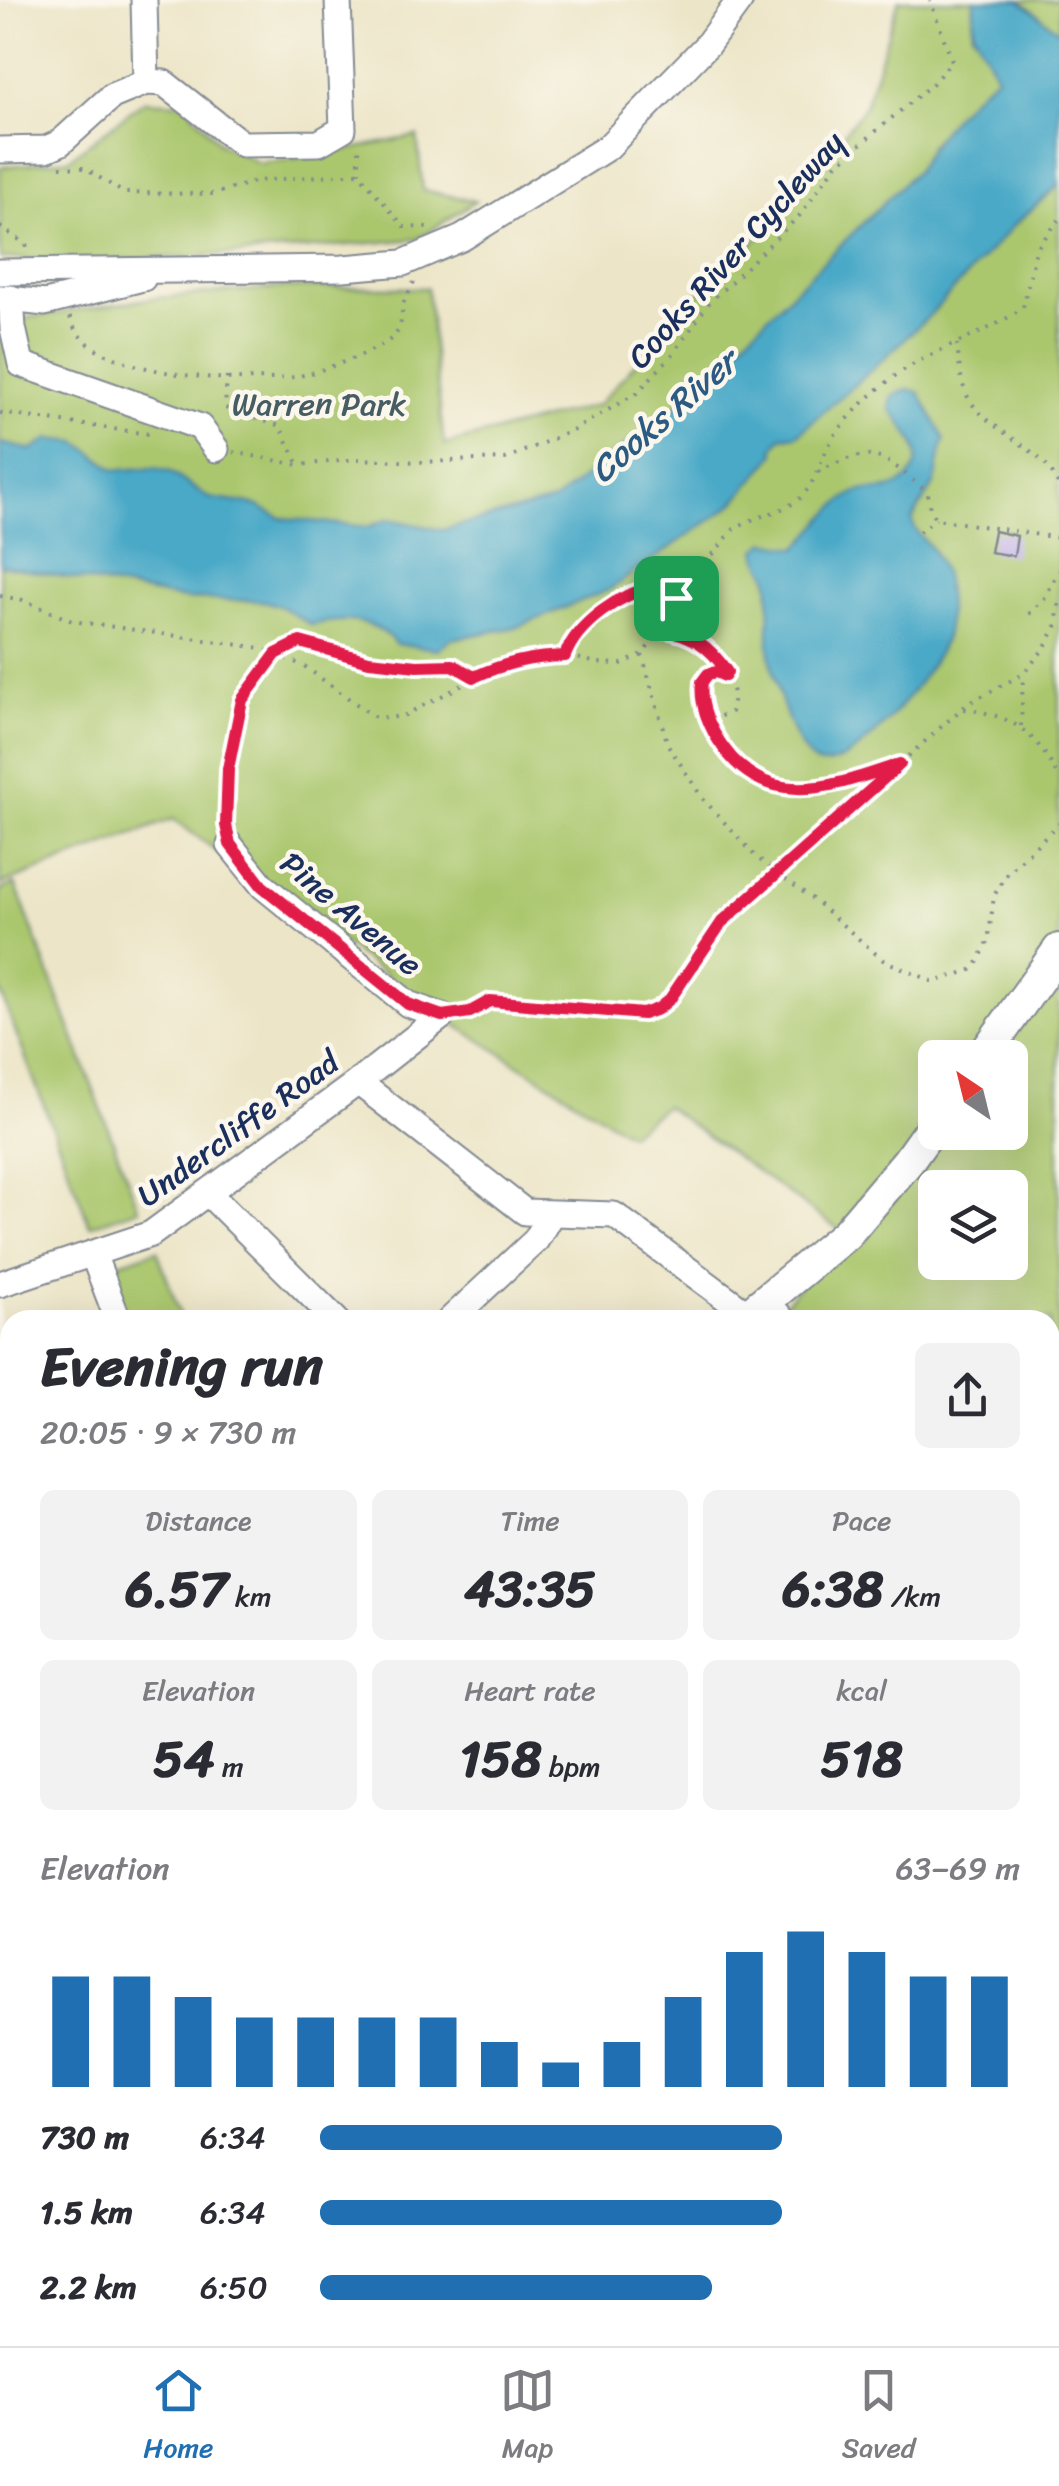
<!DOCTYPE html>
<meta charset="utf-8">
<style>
body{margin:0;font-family:Sriracha,sans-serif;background:#f2f2f3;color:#2b2b33;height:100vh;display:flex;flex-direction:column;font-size:38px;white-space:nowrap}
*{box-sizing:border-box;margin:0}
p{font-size:32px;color:#7c7c81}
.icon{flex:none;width:55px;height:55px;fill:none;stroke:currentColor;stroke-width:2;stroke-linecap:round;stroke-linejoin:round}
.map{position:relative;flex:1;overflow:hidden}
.drawer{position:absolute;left:0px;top:1310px;width:1060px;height:1038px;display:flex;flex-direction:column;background:#fff;border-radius:30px 30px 0 0;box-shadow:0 10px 40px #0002}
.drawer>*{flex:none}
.needle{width:65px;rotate:325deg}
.fabs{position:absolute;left:918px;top:1040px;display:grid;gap:20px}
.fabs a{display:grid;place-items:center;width:110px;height:110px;border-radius:15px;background:#fff;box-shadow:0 10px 40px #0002;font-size:50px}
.pin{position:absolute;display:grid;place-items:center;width:85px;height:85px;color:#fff;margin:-42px;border-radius:20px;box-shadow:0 5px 15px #0006}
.round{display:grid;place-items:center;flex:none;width:105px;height:105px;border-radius:15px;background:#f2f2f3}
.headline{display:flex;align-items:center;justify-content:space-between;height:170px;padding:0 40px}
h1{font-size:55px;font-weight:800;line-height:75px}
.stats{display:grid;grid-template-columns:repeat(3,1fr);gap:15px;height:170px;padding:10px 40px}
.stats div{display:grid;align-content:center;border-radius:15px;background:#f2f2f3;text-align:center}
.stats b{font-size:50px;font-weight:800}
.stats small{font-size:28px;font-weight:400}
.stats p{font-size:28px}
.chart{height:280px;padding:20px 40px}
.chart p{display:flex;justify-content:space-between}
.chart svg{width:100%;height:180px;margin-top:10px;stroke:#1f6fb2;stroke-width:6}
ul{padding:0 40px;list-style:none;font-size:32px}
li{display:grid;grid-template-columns:160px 120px 1fr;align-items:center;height:75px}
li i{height:25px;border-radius:12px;background:#1f6fb2}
.menu{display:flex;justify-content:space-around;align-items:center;height:140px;border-top:2px solid #e1e1e2;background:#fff;font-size:28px;color:#7c7c81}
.menu a{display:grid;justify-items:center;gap:5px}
.menu .active{color:#1f6fb2}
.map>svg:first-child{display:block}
.industrial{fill:#c9bfd7}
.green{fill:#abc76e;stroke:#637b66;stroke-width:2.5;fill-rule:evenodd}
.forest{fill:#88ac61;stroke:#526e60;stroke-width:2.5}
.water{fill:#48a9c7;stroke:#326c92;stroke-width:2.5}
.building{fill:#bca8e9}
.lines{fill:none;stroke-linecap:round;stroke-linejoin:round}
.minor-casing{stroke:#848a92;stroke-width:29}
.major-casing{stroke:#848a92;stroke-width:36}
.path{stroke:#848a92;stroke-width:4;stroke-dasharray:2.5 8;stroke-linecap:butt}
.minor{stroke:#fff;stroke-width:25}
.major{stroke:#fff;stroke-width:32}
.rail{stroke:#1b2f5e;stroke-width:5;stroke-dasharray:15 8;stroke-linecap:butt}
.route-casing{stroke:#fff;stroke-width:20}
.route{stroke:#e11d48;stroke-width:12}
.labels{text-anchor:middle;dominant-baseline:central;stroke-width:9;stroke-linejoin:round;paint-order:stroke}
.street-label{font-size:32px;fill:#1b2f5e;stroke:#fbf7ec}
.park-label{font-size:32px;fill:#465d63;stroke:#fbf7ec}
.water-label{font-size:35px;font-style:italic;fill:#2b5a83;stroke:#fbf7ec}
</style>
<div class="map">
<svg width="1059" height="2346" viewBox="0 0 1059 2346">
<rect width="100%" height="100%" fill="#fbf7ec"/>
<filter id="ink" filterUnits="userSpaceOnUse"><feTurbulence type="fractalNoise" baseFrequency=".01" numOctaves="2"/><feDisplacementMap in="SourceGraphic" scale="20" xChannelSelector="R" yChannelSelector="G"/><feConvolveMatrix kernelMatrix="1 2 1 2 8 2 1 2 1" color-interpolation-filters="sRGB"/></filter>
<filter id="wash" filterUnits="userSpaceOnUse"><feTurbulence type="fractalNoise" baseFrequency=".0048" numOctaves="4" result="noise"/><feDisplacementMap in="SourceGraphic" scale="40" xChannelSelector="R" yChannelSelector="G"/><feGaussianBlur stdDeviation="2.25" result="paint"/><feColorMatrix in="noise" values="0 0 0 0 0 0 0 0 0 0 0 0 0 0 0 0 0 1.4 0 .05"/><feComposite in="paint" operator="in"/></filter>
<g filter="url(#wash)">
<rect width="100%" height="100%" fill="#ece5c7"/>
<g class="industrial">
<polygon points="195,2338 252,2338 274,2346 191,2346"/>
<polygon points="318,2338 501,2338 490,2346 320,2346"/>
<polygon points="706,2338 908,2338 888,2346 692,2346"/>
</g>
<g class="green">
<polygon points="899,0 974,0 972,34 986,41 997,76 933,141 916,171 679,404 554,501 442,530 389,519 368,527 281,518 256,505 209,498 170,472 155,468 115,470 77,442 32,450 0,443 0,322 155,298 285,287 427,288 444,445 598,405 693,299 779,218 865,106"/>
<polygon points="1019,0 1059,0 1059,31"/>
<polygon points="144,101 185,103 220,144 259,163 316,156 417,136 423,190 475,201 418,239 241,254 90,261 0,258 0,167 69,159"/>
<path d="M1059 185V1712L1050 1716V1320H770L845 1234 665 1106 629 1134 442 1016 173 819 0 885V565L185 599 264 601 280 606 311 625 334 620H357L384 629 451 639 517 627 609 590 656 555 774 448 781 437 797 435 871 370 925 320 1015 224ZM935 1058H1010V1132H935ZM935 1188H1010V1262H935Z"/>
<polygon points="15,884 139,1209 90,1226 0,991 0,890"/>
<polygon points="157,1250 182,1320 127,1320 108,1267"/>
<polygon points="1059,1808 1059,1990 1050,1990 1050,1812"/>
<polygon points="1050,2006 1059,2006 1059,2046 1050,2050"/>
<polygon points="1059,2296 1059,2346 933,2346 953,2338 1050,2338 1050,2299"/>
<polygon points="253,2338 318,2338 320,2346 274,2346"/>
</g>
<polygon class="forest" points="10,2074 10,2338 76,2338 70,2346 0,2346 0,2084"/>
<g class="water">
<path d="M974 0H1019L1059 31V185L1015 224 925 320 871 370 797 435 781 437 774 448 775 454 732 505 609 590 517 627 451 639 438 649 396 644C373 617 344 618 311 625L280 606 264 601 185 599 0 565V443L32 450 49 439 78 442 115 470 155 468 170 472 209 498 256 505 281 518 368 527 389 519 442 530 554 501 679 404 916 171C937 133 962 103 997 76L974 32Z"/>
<path d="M908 389 919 392 945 440C938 454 939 468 935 482 932 490 917 510 912 520 915 534 925 539 933 551 944 568 948 590 948 610 948 619 948 631 944 640 933 671 855 775 817 763 794 755 770 669 769 646 768 629 772 589 768 577 765 566 757 562 757 549L766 542 797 548C815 531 832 505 853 494 864 488 872 491 883 490 894 489 903 484 910 476 929 451 905 429 890 409L892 396Z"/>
<polygon points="1059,1712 1059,1808 1050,1812 1050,1716"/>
<polygon points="107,2338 154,2338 149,2346 103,2346"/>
</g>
<g id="blocks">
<polygon class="building" points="994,531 1017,536 1014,556 990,552"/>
</g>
</g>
<g filter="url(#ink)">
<use href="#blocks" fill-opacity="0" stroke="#848a92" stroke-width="2.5"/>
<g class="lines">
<defs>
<g id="minor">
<polyline points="144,0 146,82"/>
<polyline points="0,150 46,149 60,143 112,96 146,82 164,83 242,144 319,143 343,129 338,0"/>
<polyline points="0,272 343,268 403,263 462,238 608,147 707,45 740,0"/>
<polyline points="0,298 45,303 143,278"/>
<polyline points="11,298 13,328 21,364 200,427 216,449"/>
<polyline points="230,845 263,886 408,1004 442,1016"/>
<polyline points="358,1082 525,1212 614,1215 749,1315"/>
<polyline points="208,1193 336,1320"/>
<polyline points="93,1254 118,1320"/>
<polyline points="0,1284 151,1234 358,1082 442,1016"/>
<polyline points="766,1301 783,1320"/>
<polyline points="450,1320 536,1240 551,1214"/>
<polyline points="1050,2299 1059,2296"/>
<polyline points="332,2338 337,2346"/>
<polyline points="933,2346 953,2338"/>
</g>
<g id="major">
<polyline points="982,1058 1059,950"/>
<polyline points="742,1320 846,1234 908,1161 935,1123"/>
<polyline points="0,1764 10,1761"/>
</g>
</defs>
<use href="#minor" class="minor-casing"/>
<use href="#major" class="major-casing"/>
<g class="path">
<polyline points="60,167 84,168 124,193 214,194 257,181 359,173 404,227 431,228"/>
<polyline points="359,173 359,143"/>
<polyline points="0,227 26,244 28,253"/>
<path d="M70 317C84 378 244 384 294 377 314 374 380 351 393 337 404 326 400 315 404 302 407 295 412 288 414 281"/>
<path d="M957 344C959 361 960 384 969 399 992 435 1045 447 1059 487"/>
<polyline points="227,377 225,408 280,426 299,465"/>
<polyline points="0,413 156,435"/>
<polyline points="233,452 299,465 358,459 420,462 505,459 574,430 637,393 674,353 709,303 800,215 836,165 932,84 952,61 930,0"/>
<path d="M818 472C874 443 882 454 928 493L930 510 936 519 1059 538"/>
<polyline points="919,532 936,519"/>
<path d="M0 596 23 600 72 621 261 648 304 666 373 716 390 718 405 715 505 663 535 656 565 655 597 663 621 664 642 655 661 629 676 598 734 529C754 515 786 513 802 496 818 479 822 454 835 435 850 414 874 391 895 376 935 347 984 337 1023 307L1036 249 1059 220"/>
<polyline points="1029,614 1044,599 1059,571"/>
<path d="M663 630C693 634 710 646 727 672L725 676"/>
<path d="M566 654C574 629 627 587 654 587 663 587 669 593 676 598"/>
<polyline points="642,655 668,745 703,799 756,857 814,900 883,960 934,982 974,969 988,942 994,896 1005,876 1059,823"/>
<path d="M704 705 718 717 731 712C736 695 733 681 717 672L708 674C697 691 705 710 711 727 727 770 775 795 819 789 845 785 871 774 895 765"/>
<path d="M964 709C1013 715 1037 733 1059 779"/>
<polyline points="1021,726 1023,676"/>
<path d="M226 825C228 756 230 675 300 642L369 661 417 666 453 665 474 677"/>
<polyline points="463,1013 490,1001 643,1013 658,1009 670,999 722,922 777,873 967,704 1023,674 1043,650 1056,627 1059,604"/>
<polyline points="1050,1465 1059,1464"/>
<polyline points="1050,1551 1059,1563"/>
<polyline points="1050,1612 1059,1617"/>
<polyline points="0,2130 10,2127"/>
</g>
<use href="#minor" class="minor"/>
<use href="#major" class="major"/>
<g class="rail">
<polyline points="1050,2083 1059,2079"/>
<polyline points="1050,2101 1059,2098"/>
<polyline points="1050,2131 1059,2127"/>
<polyline points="558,2346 568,2338"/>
<polyline points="601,2346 613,2338"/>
<polyline points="630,2346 641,2338"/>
</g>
</g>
</g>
<g class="lines" filter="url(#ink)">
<defs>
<path id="route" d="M654 587 676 598 660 629C692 634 709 645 727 672L725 676 716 672 708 674 702 682C699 704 710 729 723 747 770 813 837 785 900 764L722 922 670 999 658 1009 643 1014 490 1001 470 1012 442 1016 408 1004 262 886 230 844 226 825 228 769 242 700 276 654 300 642 369 661 417 666 453 665 474 677C505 663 531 657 565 656 577 623 621 593 654 587Z"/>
</defs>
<use href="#route" class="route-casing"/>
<use href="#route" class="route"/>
</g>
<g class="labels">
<g class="street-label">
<text transform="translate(736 250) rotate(-48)">Cooks River Cycleway</text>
<text transform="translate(351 914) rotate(40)">Pine Avenue</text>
<text transform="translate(238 1129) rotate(-36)">Undercliffe Road</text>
</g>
<g class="park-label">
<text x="319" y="404">Warren Park</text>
</g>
<g class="water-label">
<text transform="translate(663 416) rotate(-41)">Cooks River</text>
</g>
</g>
</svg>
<div class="fabs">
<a><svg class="needle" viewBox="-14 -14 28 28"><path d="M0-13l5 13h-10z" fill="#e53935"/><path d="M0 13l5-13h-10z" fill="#7c7c81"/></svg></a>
<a><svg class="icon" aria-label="layers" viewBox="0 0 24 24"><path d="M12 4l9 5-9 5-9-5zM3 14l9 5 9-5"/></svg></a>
</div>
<div class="pin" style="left:676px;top:598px;background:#1e9e55"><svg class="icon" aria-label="arrive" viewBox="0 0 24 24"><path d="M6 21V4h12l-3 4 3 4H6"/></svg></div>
<section class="drawer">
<div class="headline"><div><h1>Evening run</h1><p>20:05 · 9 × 730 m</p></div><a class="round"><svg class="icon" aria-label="share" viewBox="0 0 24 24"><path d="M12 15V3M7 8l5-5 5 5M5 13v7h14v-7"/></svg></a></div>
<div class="stats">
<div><p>Distance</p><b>6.57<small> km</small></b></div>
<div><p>Time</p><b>43:35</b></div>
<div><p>Pace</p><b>6:38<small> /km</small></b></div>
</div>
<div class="stats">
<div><p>Elevation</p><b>54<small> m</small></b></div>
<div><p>Heart rate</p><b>158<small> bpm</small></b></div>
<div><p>kcal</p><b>518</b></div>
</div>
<div class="chart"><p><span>Elevation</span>63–69 m</p>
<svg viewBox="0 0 160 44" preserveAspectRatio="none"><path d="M5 44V17M15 44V17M25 44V22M35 44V27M45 44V27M55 44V27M65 44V27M75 44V33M85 44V38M95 44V33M105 44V22M115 44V11M125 44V6M135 44V11M145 44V17M155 44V17"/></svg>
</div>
<ul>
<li><b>730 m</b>6:34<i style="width:66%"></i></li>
<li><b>1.5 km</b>6:34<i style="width:66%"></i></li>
<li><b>2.2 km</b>6:50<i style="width:56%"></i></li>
</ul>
</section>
</div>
<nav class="menu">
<a class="active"><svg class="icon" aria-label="home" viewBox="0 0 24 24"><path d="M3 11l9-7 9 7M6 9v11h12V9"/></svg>Home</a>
<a><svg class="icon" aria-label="map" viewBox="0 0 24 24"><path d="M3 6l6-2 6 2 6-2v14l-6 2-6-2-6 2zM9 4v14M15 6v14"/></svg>Map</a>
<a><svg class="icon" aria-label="saved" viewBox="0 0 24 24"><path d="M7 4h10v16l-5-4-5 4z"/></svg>Saved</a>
</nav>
